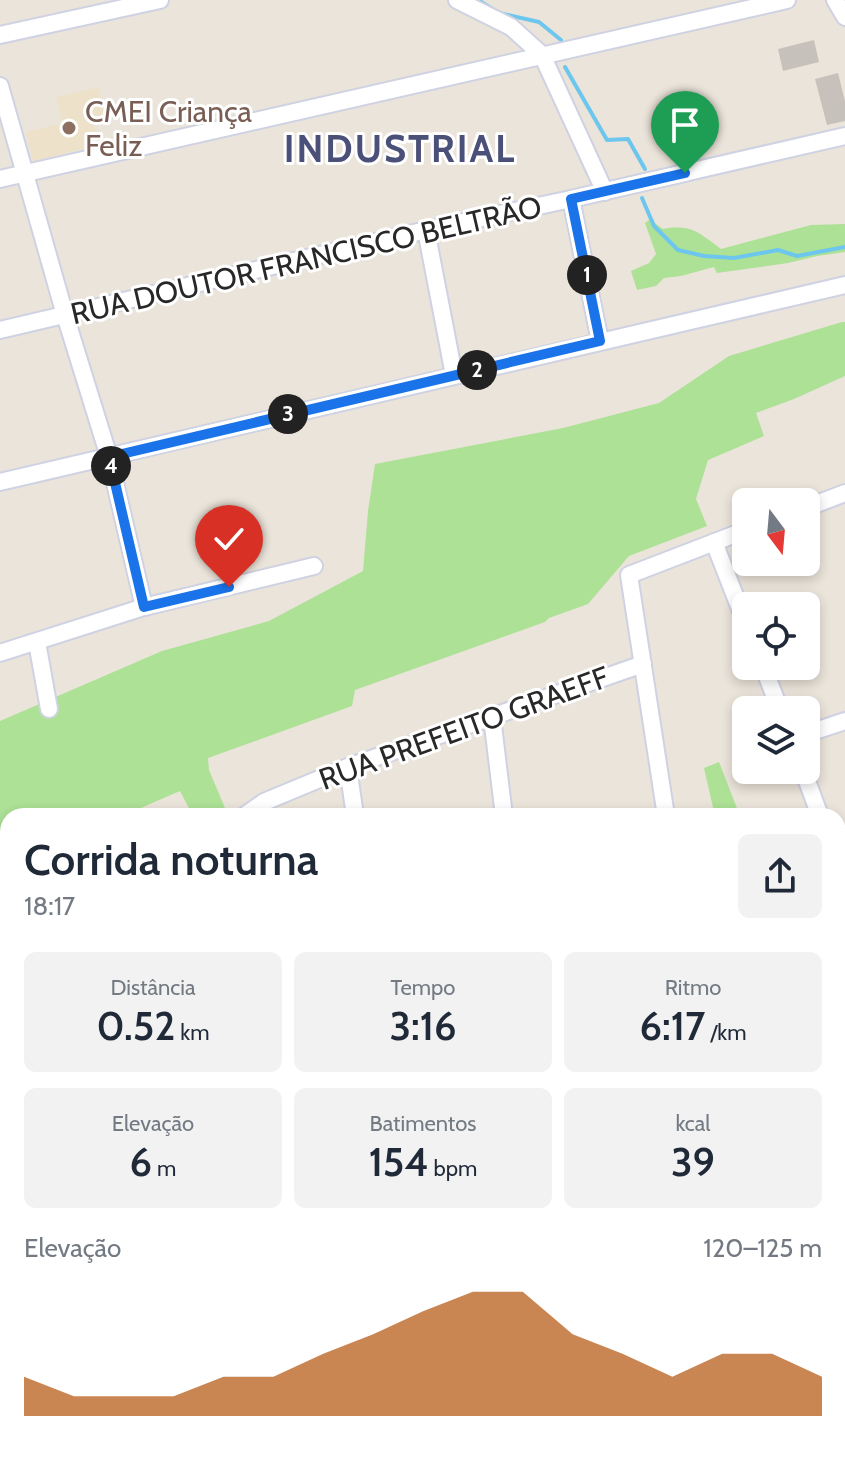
<!DOCTYPE html>
<html lang="pt">
<meta charset="utf-8">
<style>
body{margin:0;font-family:Cabin,sans-serif;background:#f2f2f3;color:#1f2937;height:100vh;display:flex;flex-direction:column;font-size:30px;white-space:nowrap}
*{box-sizing:border-box;margin:0}
p{font-size:26px;color:#747a83}
.icon{flex:none;width:44px;height:44px;fill:none;stroke:currentColor;stroke-width:2;stroke-linecap:round;stroke-linejoin:round}
.map{position:relative;flex:1;overflow:hidden}
.sheet{position:absolute;left:0px;top:808px;width:846px;height:650px;display:flex;flex-direction:column;background:#fff;border-radius:24px 24px 0 0;box-shadow:0 4px 12px #0003}
.sheet>*{flex:none}
.needle{width:52px;rotate:164deg}
.controls{position:absolute;left:732px;top:488px;display:grid;gap:16px}
.controls a{display:grid;place-items:center;width:88px;height:88px;border-radius:12px;background:#fff;box-shadow:0 4px 12px #0003;font-size:40px}
.pin{position:absolute;display:grid;place-items:center;width:68px;height:68px;color:#fff;margin:-82px -34px;border-radius:50% 50% 50% 0;rotate:-45deg;box-shadow:0 0 8px #0007}
.pin .icon{rotate:45deg}
.km{position:absolute;width:40px;height:40px;margin:-20px;border-radius:50%;background:#222;color:#fff;font-size:22px;line-height:40px;text-align:center}
.round{display:grid;place-items:center;flex:none;width:84px;height:84px;border-radius:12px;background:#f2f2f3}
.headline{display:flex;align-items:center;justify-content:space-between;height:136px;padding:0 24px}
h1{font-size:44px;font-weight:600;line-height:60px}
.metrics{display:grid;grid-template-columns:repeat(3,1fr);gap:12px;height:136px;padding:8px 24px}
.metrics div{display:grid;align-content:center;border-radius:12px;background:#f2f2f3;text-align:center}
.metrics b{font-size:40px;font-weight:600}
.metrics small{font-size:22px;font-weight:400}
.metrics p{font-size:22px}
.chart{height:224px;padding:16px 24px}
.chart p{display:flex;justify-content:space-between}
.chart svg{width:100%;height:144px;margin-top:8px;fill:#b45309;opacity:.7}
.map>svg:first-child{display:block}
.education{fill:#ede2c9}
.green{fill:#ade196}
.lines{fill:none;stroke-linecap:round;stroke-linejoin:round}
.stream{stroke:#6dc6ed;stroke-width:4}
.building{fill:#c6c1ba}
.minor-casing{stroke:#cfd2e2;stroke-width:20}
.minor{stroke:#fff;stroke-width:16}
.route-casing{stroke:#fff;stroke-width:16}
.route{stroke:#1a73e8;stroke-width:10}
.education-dot{fill:#8d6e63;stroke:#fff;stroke-width:3}
.labels{text-anchor:middle;dominant-baseline:central;stroke-width:6;stroke-linejoin:round;paint-order:stroke}
.education-label{font-size:30px;fill:#785e54;stroke:#fff;text-anchor:start}
.street-label{font-size:30px;fill:#282828;stroke:#fff}
.district-label{font-size:38px;font-weight:bold;letter-spacing:2px;fill:#4a5078;stroke:#fff}
</style>
<div class="map">
<svg width="845" height="1457" viewBox="0 0 845 1457">
<rect width="100%" height="100%" fill="#ebe4da"/>
<polygon class="education" points="99,87 105,114 92,117 99,145 33,161 26,132 62,123 56,97"/>
<g class="green">
<path d="M652 218 656 224 663 229C692 224 699 233 721 249L811 225 845 224V252L817 256 788 263 717 273 714 267 681 276 664 278 656 286 637 290 631 271 649 263 656 254 645 223Z"/>
<polygon points="842,322 845,322 845,376 794,399 756,413 764,436 708,460 696,499 707,526 629,556 588,604 549,618 545,622 355,690 352,706 208,758 209,770 225,808 214,816 193,816 180,791 127,814 128,816 8,816 8,897 0,897 0,721 162,651 269,621 363,571 368,511 375,464 563,428 659,403 729,356"/>
<polygon points="719,762 740,816 715,816 704,768"/>
<polygon points="838,929 840,929 845,934 845,1096 838,1098"/>
</g>
<g class="lines">
<g class="stream">
<polyline points="478,0 499,13 539,22 561,40"/>
<polyline points="565,67 607,140 628,139 645,169"/>
<polyline points="642,198 654,226 678,250 704,256 734,258 778,250 797,256 845,247"/>
</g>
</g>
<g class="building">
<polygon points="814,40 819,62 783,71 778,49"/>
<polygon points="838,73 845,101 845,121 827,125 815,79"/>
</g>
<g class="lines">
<defs>
<g id="minor">
<polyline points="457,0 511,27 542,55 605,192"/>
<polyline points="835,0 845,17"/>
<polyline points="0,35 160,0"/>
<polyline points="0,86 65,315 109,457 144,607"/>
<polyline points="0,179 787,0"/>
<polyline points="571,199 600,341"/>
<polyline points="426,230 454,375"/>
<polyline points="0,330 426,230 571,199 845,136"/>
<polyline points="0,482 845,285"/>
<polyline points="806,508 845,493"/>
<polyline points="714,542 746,624"/>
<polyline points="37,642 49,709"/>
<polyline points="0,653 144,607 314,566"/>
<polyline points="763,666 780,710"/>
<polyline points="492,717 504,816"/>
<polyline points="806,734 845,721"/>
<polyline points="348,767 355,816"/>
<polyline points="803,770 820,816"/>
<polyline points="244,816 264,802 348,767 643,664"/>
<polyline points="666,816 629,575 746,530"/>
<polyline points="838,861 845,877"/>
<polyline points="0,940 8,940"/>
<polyline points="0,1089 8,1088"/>
<polyline points="838,1153 845,1152"/>
<polyline points="0,1243 8,1268"/>
<polyline points="838,1344 845,1343"/>
<polyline points="66,1450 68,1457"/>
<polyline points="219,1450 222,1457"/>
<polyline points="436,1450 437,1457"/>
<polyline points="768,1450 769,1457"/>
<polyline points="101,1457 150,1450"/>
</g>
</defs>
<use href="#minor" class="minor-casing"/>
<use href="#minor" class="minor"/>
</g>
<g class="lines">
<defs>
<polyline id="route" points="229,587 144,607 109,457 600,341 571,199 685,173"/>
</defs>
<use href="#route" class="route-casing"/>
<use href="#route" class="route"/>
</g>
<circle class="education-dot" cx="69" cy="128" r="8"/>
<g class="labels">
<g class="education-label">
<text x="85" y="111">CMEI Criança<tspan x="85" dy="34">Feliz</tspan></text>
</g>
<g class="street-label">
<text transform="translate(306 260) rotate(-13)">RUA DOUTOR FRANCISCO BELTRÃO</text>
<text transform="translate(464 728) rotate(-20)">RUA PREFEITO GRAEFF</text>
</g>
<g class="district-label">
<text x="400" y="148">INDUSTRIAL</text>
</g>
</g>
</svg>
<div class="controls">
<a><svg class="needle" viewBox="-14 -14 28 28"><path d="M0-13l5 13h-10z" fill="#e53935"/><path d="M0 13l5-13h-10z" fill="#747a83"/></svg></a>
<a><svg class="icon" aria-label="locate" viewBox="0 0 24 24"><circle cx="12" cy="12" r="6"/><path d="M12 2v4M12 18v4M2 12h4M18 12h4"/></svg></a>
<a><svg class="icon" aria-label="layers" viewBox="0 0 24 24"><path d="M12 4l9 5-9 5-9-5zM3 14l9 5 9-5"/></svg></a>
</div>
<div class="pin" style="left:685px;top:173px;background:#1e9e55"><svg class="icon" aria-label="arrive" viewBox="0 0 24 24"><path d="M6 21V4h12l-3 4 3 4H6"/></svg></div>
<div class="pin" style="left:229px;top:587px;background:#d93025"><svg class="icon" aria-label="check" viewBox="0 0 24 24"><path d="M5 12l5 5 9-10"/></svg></div>
<b class="km" style="left:587px;top:275px">1</b>
<b class="km" style="left:477px;top:370px">2</b>
<b class="km" style="left:288px;top:414px">3</b>
<b class="km" style="left:111px;top:466px">4</b>
<section class="sheet">
<div class="headline"><div><h1>Corrida noturna</h1><p>18:17</p></div><a class="round"><svg class="icon" aria-label="share" viewBox="0 0 24 24"><path d="M12 15V3M7 8l5-5 5 5M5 13v7h14v-7"/></svg></a></div>
<div class="metrics">
<div><p>Distância</p><b>0.52<small> km</small></b></div>
<div><p>Tempo</p><b>3:16</b></div>
<div><p>Ritmo</p><b>6:17<small> /km</small></b></div>
</div>
<div class="metrics">
<div><p>Elevação</p><b>6<small> m</small></b></div>
<div><p>Batimentos</p><b>154<small> bpm</small></b></div>
<div><p>kcal</p><b>39</b></div>
</div>
<div class="chart"><p><span>Elevação</span>120–125 m</p>
<svg viewBox="0 0 160 44" preserveAspectRatio="none"><path d="M0 44V32L10 38L20 38L30 38L40 32L50 32L60 25L70 19L80 12L90 6L100 6L110 19L120 25L130 32L140 25L150 25L160 32V44z"/></svg>
</div>
</section>
</div>
